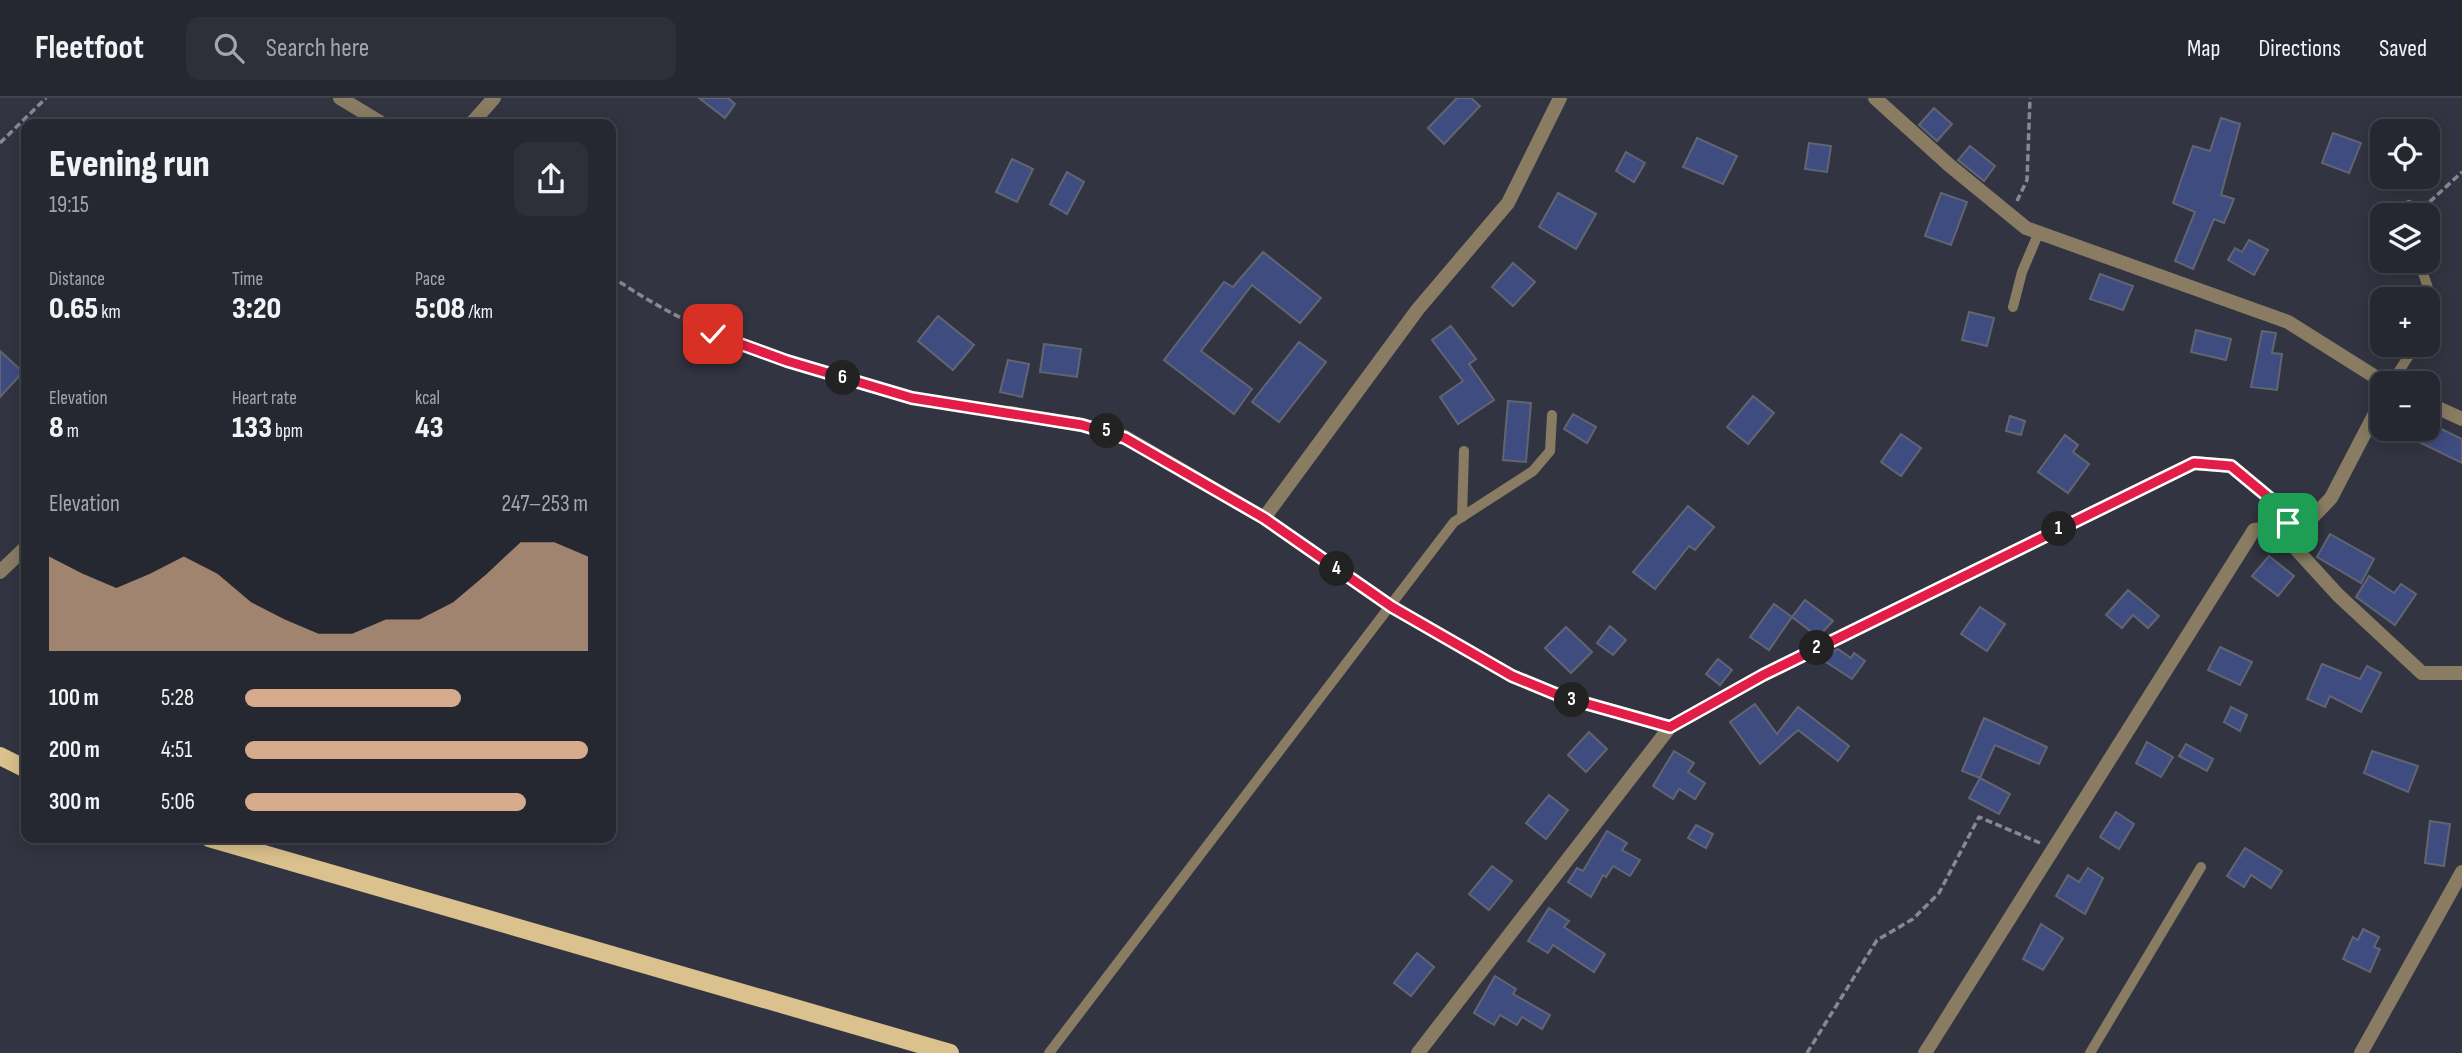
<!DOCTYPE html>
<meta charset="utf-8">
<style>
body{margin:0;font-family:"Sofia Sans Condensed",sans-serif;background:#2e3039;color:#f1f3f6;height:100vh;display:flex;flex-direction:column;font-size:26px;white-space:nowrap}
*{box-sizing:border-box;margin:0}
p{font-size:23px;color:#a4a6ab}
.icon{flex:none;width:38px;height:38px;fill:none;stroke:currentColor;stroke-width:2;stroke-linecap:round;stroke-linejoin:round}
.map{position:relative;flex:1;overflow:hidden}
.sheet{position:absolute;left:21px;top:21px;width:595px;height:724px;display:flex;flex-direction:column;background:#262831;border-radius:14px;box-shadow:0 4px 18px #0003,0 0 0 2px #42444d}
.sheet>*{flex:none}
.buttons{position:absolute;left:2370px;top:21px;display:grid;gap:14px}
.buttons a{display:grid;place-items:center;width:70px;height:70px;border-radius:14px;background:#262831;box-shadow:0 4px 18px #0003,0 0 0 2px #42444d;font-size:35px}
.pin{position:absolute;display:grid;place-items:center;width:60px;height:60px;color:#fff;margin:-30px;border-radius:14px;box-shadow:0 4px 10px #0006}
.km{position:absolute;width:35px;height:35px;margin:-18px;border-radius:50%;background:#222;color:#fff;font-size:19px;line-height:35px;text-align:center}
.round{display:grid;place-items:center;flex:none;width:74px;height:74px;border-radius:14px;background:#2e3039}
.summary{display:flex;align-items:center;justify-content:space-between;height:119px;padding:0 28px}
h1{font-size:38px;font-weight:800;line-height:52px}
.metrics{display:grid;grid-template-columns:repeat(3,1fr);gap:10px;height:119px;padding:7px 28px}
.metrics div{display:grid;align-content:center}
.metrics b{font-size:30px;font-weight:800}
.metrics small{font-size:19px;font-weight:400}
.metrics p{font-size:19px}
.chart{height:196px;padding:14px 28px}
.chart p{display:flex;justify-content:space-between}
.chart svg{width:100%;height:126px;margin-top:7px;fill:#d6ab8b;opacity:.7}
ul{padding:0 28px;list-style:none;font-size:23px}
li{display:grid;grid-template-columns:112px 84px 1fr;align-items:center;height:52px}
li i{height:18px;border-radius:9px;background:#d6ab8b}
header{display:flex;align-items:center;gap:42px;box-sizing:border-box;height:98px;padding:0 35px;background:#262831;border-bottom:2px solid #42444d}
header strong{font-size:33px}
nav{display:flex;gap:38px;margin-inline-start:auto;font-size:24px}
.search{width:490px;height:63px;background:#2e3039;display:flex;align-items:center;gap:18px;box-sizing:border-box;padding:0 24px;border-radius:14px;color:#a4a6ab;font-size:26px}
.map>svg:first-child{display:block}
.building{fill:#3f4c80;stroke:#616573;stroke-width:2}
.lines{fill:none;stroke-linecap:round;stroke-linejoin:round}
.path{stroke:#868992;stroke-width:3.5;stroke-dasharray:7 3.5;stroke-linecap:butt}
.lane{stroke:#897c63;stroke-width:10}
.street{stroke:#897c63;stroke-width:14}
.primary{stroke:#dbc18d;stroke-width:18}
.route-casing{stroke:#fff;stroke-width:14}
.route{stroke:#e11d48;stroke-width:9}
</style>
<header>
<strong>Fleetfoot</strong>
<div class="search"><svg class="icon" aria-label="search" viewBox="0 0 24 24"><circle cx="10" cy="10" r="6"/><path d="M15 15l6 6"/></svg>Search here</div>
<nav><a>Map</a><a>Directions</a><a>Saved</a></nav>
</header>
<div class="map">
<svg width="2462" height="955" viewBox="0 0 2462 955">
<rect width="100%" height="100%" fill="#323541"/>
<g class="building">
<polygon points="699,0 728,0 735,6 725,20"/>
<polygon points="1457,0 1471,0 1480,8 1444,46 1428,30"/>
<polygon points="1934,10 1952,26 1937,43 1919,27"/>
<polygon points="2221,20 2240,26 2221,97 2234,101 2224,125 2214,121 2193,171 2175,163 2195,114 2173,105 2193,48 2210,53"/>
<polygon points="2333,35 2361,45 2349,75 2322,65"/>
<polygon points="1697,40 1737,58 1723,86 1683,69"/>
<polygon points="1809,45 1831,48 1827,74 1805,71"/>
<polygon points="1970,48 1995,68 1984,83 1958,62"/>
<polygon points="1626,54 1645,65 1634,84 1616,73"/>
<polygon points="1012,61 1033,71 1017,104 996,94"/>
<polygon points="1067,74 1084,84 1067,116 1050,106"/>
<polygon points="1558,95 1596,116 1576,151 1539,129"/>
<polygon points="1941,95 1967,104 1951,147 1925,138"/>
<polygon points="2249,142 2268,152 2254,177 2228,162 2235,150 2242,154"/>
<polygon points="1263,154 1321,200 1300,225 1252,187 1201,253 1252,291 1234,316 1164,262 1224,184 1233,189"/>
<polygon points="1513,165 1535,184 1513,208 1492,189"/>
<polygon points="2100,176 2133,188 2123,212 2090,201"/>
<polygon points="1969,214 1994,220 1987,248 1962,242"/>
<polygon points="938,218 974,247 953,272 918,243"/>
<polygon points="1451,228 1476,261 1469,266 1494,302 1458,326 1440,299 1463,283 1432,242"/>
<polygon points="2196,232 2231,241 2226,262 2191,254"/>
<polygon points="2262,233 2276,235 2272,255 2282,256 2277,292 2251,289"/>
<polygon points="1299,244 1326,264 1279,324 1252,304"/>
<polygon points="1044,246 1081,251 1077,279 1040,274"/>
<polygon points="0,253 23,274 0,299"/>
<polygon points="1008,262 1029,266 1022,299 1000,294"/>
<polygon points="1753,298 1774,315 1748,346 1727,329"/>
<polygon points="1508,303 1531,305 1526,364 1503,362"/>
<polygon points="1573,316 1596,329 1587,345 1564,331"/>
<polygon points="2010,318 2025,323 2021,337 2006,333"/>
<polygon points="2427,324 2462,341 2462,365 2413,341 2417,331 2427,331"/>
<polygon points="1901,336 1921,350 1901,378 1881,364"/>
<polygon points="2065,337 2078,347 2073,354 2089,366 2068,395 2038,374"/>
<polygon points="1688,408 1714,429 1695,452 1689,448 1655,491 1633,474"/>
<polygon points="2330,436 2374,461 2361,485 2317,459"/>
<polygon points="2269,458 2294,478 2278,498 2252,478"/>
<polygon points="2369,478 2394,495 2401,486 2416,496 2395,527 2356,499"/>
<polygon points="2128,492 2159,518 2148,530 2133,517 2122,530 2106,517"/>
<polygon points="1805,502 1833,523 1818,539 1792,519"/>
<polygon points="1774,506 1792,519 1769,552 1750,539"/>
<polygon points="1980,509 2005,526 1987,553 1961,536"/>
<polygon points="1610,528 1626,542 1613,557 1597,545"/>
<polygon points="1566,529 1592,554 1571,575 1545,550"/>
<polygon points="2220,549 2252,564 2240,587 2208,572"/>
<polygon points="1838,551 1851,560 1854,555 1865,563 1852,581 1820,560"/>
<polygon points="1718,561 1732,572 1720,587 1706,576"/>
<polygon points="2322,566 2360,581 2367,568 2381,575 2361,614 2330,598 2325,609 2307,601"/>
<polygon points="1755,606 1777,636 1798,609 1849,648 1838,663 1798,632 1760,666 1730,624"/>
<polygon points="2231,609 2247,617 2240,633 2224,624"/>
<polygon points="1984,620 2047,649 2039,666 1995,647 1980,680 1962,673"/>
<polygon points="1589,634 1607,651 1586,674 1568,657"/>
<polygon points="2147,644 2173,659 2161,679 2136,665"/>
<polygon points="2186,646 2213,661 2207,673 2179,658"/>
<polygon points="1674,653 1694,665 1688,674 1705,685 1695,701 1679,691 1673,701 1653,688"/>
<polygon points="2372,653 2418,668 2408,694 2364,675"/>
<polygon points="1980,680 2010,696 1999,716 1969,700"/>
<polygon points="1549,697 1568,712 1546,741 1526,725"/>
<polygon points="2116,714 2134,726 2119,751 2100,739"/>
<polygon points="2430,723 2450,726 2444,768 2425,765"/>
<polygon points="1696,727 1713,736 1706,750 1688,740"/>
<polygon points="1607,733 1627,745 1622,752 1640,762 1630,778 1613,768 1606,779 1603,777 1591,799 1568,784 1577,770 1583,773"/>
<polygon points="2245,750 2282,773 2271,790 2251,777 2244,789 2227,778"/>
<polygon points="1492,768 1512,783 1489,812 1469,796"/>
<polygon points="2088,770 2103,780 2085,816 2056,798 2068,777 2079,784"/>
<polygon points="1549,810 1569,823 1564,829 1605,856 1594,874 1553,847 1548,855 1528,843"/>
<polygon points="2041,826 2063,840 2043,872 2023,861"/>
<polygon points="2363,831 2379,839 2374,849 2380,851 2370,874 2343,861 2353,839 2358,842"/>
<polygon points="1417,855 1434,869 1411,898 1394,885"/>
<polygon points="1495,878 1516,891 1513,896 1550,917 1542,931 1522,919 1517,927 1500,917 1494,927 1474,915"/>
</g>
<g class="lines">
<g class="path">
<polyline points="0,45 46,0"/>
<polyline points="2017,103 2027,82 2030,0"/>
<polyline points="2422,111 2462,74"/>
<path d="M611 178C723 256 861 292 994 313"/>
<polyline points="1807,955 1877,842 1913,821 1939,795 1979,719 2040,745"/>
</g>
<g class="lane">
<polyline points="2409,107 2411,117"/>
<polyline points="2419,163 2433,205 2427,220"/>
<polyline points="2013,209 2022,174 2039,134"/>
<polyline points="2391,285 2416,247"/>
<polyline points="1462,419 1464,353"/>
<polyline points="1049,955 1454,424 1533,373 1550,353 1552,317"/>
<polyline points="2090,955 2201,769"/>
</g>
<g class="street">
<polyline points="340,0 383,26"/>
<polyline points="1875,0 1949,67 2026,130 2288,224 2385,285"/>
<polyline points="471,26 494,0"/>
<polyline points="2427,305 2462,321"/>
<polyline points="1010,315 1081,327 1125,339 1264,420 1392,509 1512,578 1563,599 1670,629"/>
<polyline points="1264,420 1418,211 1508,105 1560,0"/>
<polyline points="0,474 26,449"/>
<polyline points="1418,955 1670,629 1763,577 2194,365 2231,368 2284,412 2296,451 2338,497 2422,575 2462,575"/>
<polyline points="1925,955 2254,432 2308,424 2331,400 2382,302"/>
<polyline points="2361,955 2462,774"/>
</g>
<g class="primary">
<polyline points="0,658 26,671"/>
<polyline points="209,740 950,955"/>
</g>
</g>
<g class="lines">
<defs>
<polyline id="route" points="713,236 787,263 912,300 1082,327 1125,340 1264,420 1392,509 1512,578 1563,599 1670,629 1763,577 2194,365 2231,368 2284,412 2288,425"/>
</defs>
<use href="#route" class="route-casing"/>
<use href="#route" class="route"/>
</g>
</svg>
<div class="buttons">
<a><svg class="icon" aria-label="locate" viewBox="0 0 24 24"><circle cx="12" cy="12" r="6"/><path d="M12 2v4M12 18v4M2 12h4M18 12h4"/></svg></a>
<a><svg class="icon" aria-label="layers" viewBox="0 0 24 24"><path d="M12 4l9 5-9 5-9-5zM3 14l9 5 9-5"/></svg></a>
<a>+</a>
<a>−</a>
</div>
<div class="pin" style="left:2288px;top:425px;background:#1e9e55"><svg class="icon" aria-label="arrive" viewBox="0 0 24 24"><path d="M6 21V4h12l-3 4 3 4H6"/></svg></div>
<div class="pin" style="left:713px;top:236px;background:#d93025"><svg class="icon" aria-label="check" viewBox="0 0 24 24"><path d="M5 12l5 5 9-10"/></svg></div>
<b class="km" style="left:2059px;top:431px">1</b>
<b class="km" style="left:1817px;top:550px">2</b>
<b class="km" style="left:1572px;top:602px">3</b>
<b class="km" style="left:1337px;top:471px">4</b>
<b class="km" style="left:1107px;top:333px">5</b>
<b class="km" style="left:843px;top:280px">6</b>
<section class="sheet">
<div class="summary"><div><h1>Evening run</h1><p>19:15</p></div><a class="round"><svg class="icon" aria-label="share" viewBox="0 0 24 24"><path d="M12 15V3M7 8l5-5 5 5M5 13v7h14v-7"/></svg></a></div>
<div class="metrics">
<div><p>Distance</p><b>0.65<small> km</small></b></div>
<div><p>Time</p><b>3:20</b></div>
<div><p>Pace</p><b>5:08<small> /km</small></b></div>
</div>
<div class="metrics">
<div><p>Elevation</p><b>8<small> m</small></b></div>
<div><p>Heart rate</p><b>133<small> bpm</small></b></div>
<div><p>kcal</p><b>43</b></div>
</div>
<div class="chart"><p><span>Elevation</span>247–253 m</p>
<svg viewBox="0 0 160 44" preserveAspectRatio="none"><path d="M0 44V11L10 17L20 22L30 17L40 11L50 17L60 27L70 33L80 38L90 38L100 33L110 33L120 27L130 17L140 6L150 6L160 11V44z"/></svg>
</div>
<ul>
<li><b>100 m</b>5:28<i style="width:63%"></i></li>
<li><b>200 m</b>4:51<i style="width:100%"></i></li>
<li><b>300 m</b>5:06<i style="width:82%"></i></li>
</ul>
</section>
</div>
